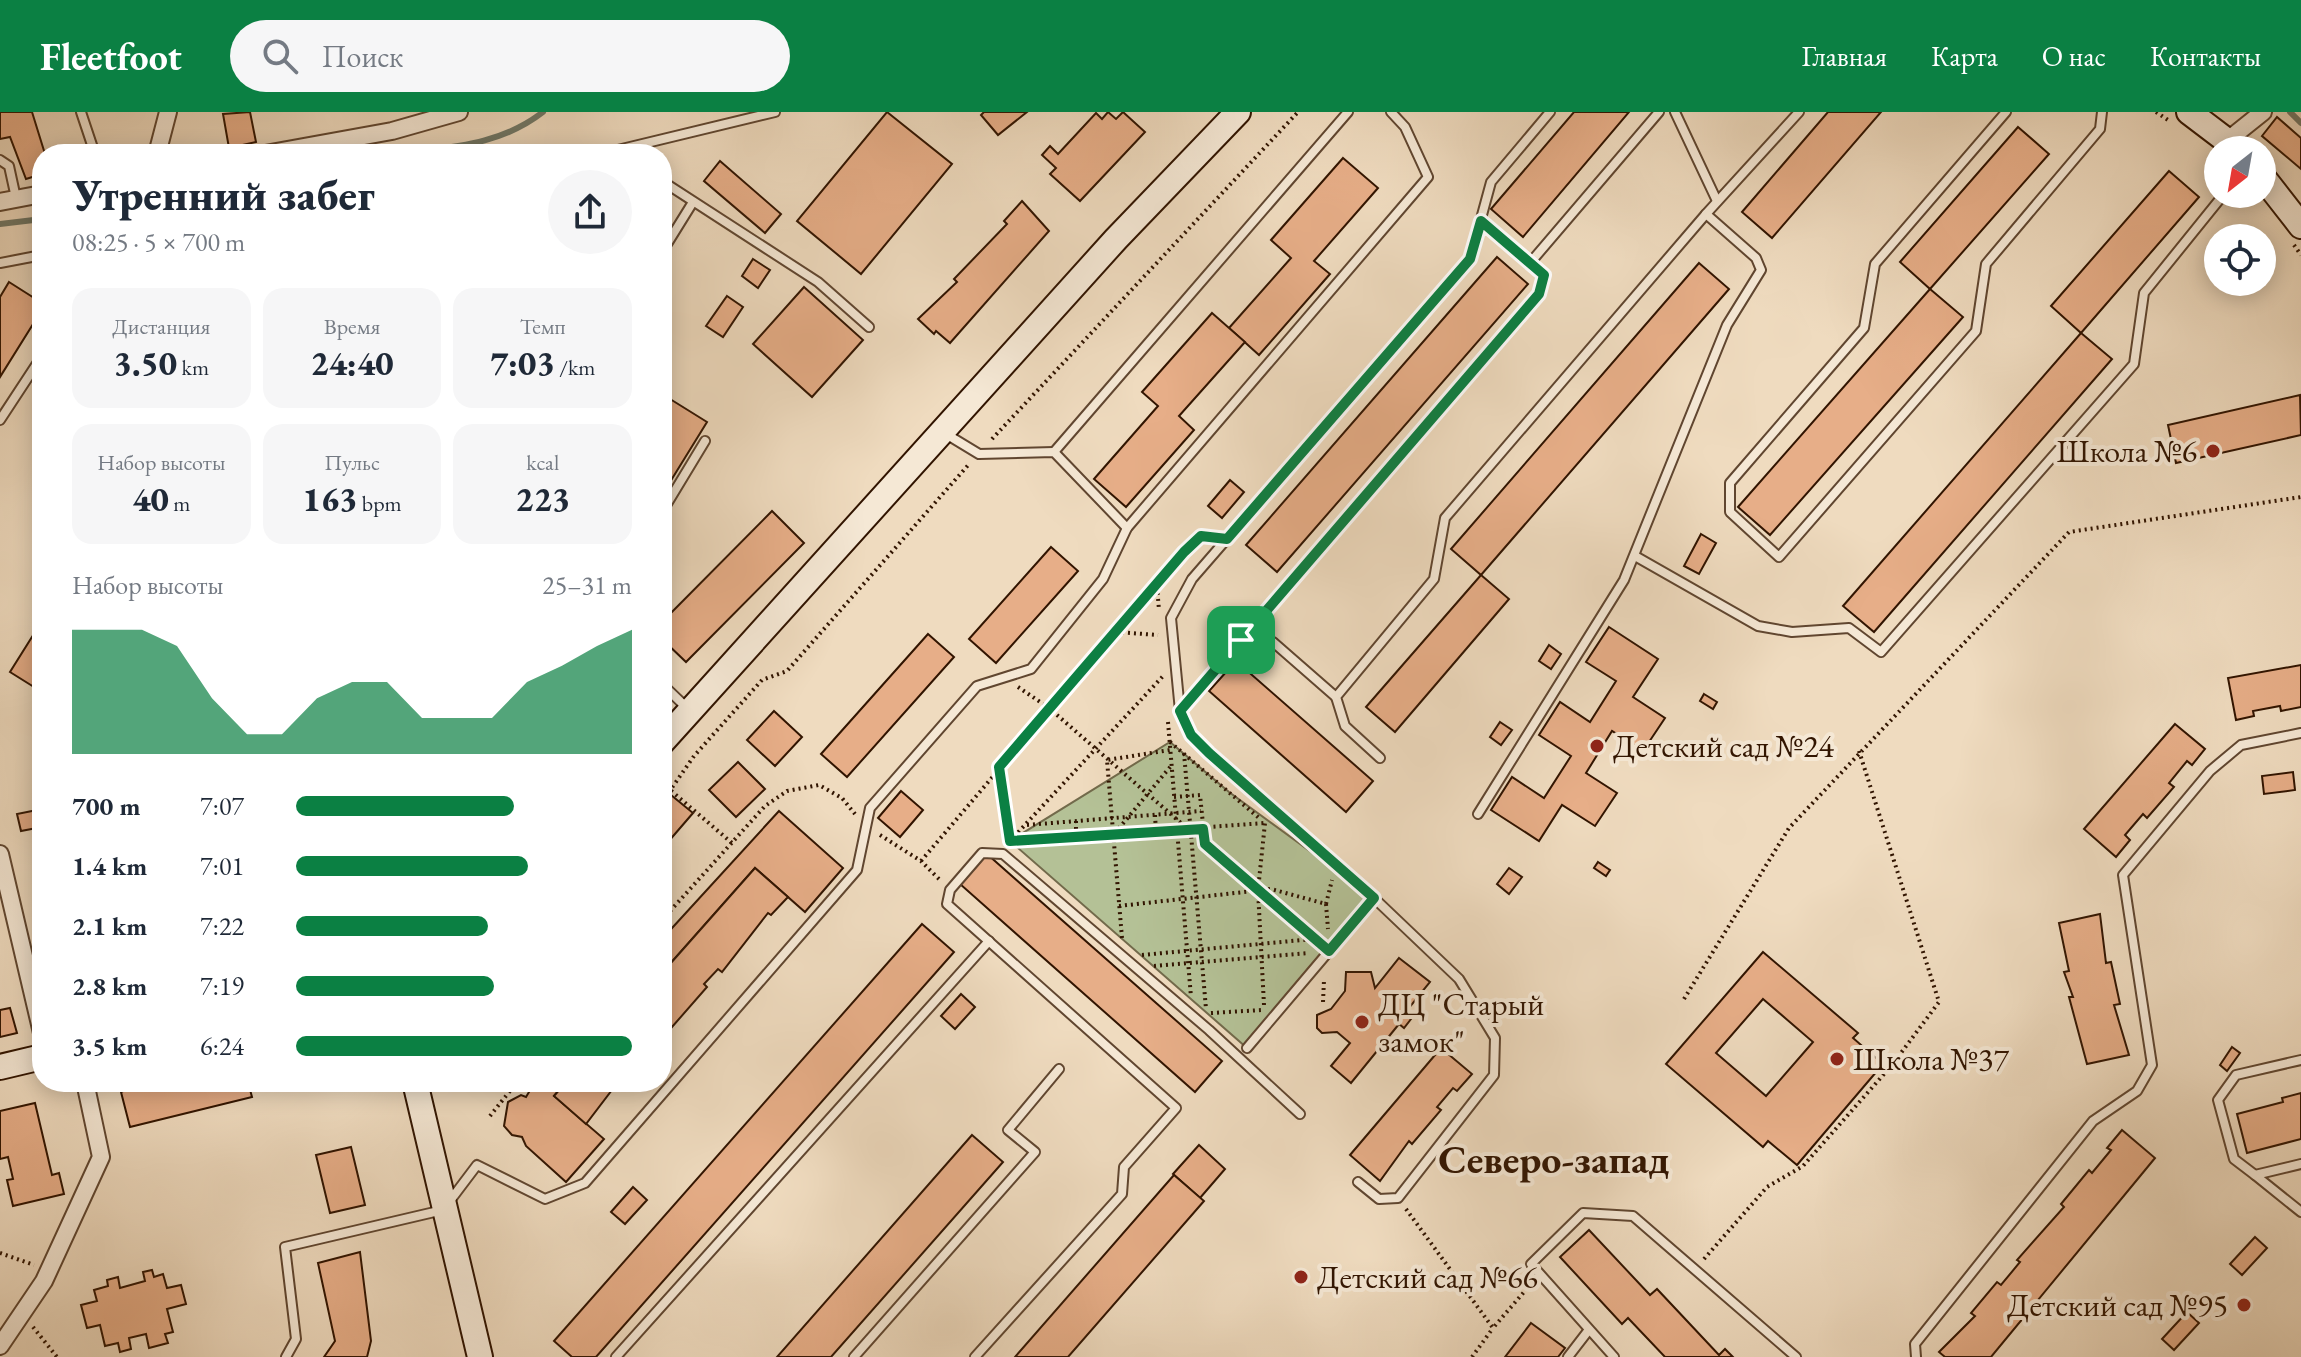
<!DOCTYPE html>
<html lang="ru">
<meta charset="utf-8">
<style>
body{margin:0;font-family:"EB Garamond",serif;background:#f6f6f7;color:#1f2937;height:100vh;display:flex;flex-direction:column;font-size:30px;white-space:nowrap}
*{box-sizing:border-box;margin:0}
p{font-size:26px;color:#747a83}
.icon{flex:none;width:44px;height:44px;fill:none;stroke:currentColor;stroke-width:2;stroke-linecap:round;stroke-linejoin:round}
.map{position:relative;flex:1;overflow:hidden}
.panel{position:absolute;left:32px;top:32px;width:640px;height:948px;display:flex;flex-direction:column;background:#fff;border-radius:32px;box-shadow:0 4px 20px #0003}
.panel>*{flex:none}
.needle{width:52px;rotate:211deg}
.fabs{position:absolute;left:2204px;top:24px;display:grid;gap:16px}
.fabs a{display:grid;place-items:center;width:72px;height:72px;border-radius:50%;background:#fff;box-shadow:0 4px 20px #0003;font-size:40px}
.pin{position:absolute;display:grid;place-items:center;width:68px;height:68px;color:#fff;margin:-34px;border-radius:16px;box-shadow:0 4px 12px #0006}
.round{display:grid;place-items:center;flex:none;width:84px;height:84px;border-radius:42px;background:#f6f6f7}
.summary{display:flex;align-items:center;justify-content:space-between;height:136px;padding:0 40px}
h1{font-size:44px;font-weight:800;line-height:60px}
.metrics{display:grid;grid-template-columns:repeat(3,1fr);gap:12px;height:136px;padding:8px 40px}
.metrics div{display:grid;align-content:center;border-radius:20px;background:#f6f6f7;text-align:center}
.metrics b{font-size:34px;font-weight:800}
.metrics small{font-size:22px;font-weight:400}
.metrics p{font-size:22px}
.chart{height:224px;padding:16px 40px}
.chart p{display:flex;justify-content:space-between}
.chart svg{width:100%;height:144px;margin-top:8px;fill:#0b8043;opacity:.7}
ul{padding:0 40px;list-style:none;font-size:26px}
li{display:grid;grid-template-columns:128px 96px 1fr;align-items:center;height:60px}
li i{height:20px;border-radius:10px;background:#0b8043}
header{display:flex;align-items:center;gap:48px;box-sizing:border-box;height:112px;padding:0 40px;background:#0b8043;color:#fff}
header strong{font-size:38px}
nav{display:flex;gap:44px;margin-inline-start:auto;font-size:28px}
.search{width:560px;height:72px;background:#f6f6f7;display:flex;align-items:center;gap:20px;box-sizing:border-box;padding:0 28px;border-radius:44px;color:#747a83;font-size:30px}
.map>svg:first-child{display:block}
.green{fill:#b4c196;stroke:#726a4b;stroke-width:2}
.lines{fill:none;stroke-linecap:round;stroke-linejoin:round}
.stream{stroke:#707868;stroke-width:6}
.building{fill:#e7ae88;stroke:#311400;stroke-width:2;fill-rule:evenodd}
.service-casing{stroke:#604630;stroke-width:12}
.minor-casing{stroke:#604630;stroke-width:20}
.secondary-casing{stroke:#311400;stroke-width:28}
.path{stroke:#311400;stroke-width:4;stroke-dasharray:2 4;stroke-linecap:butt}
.service{stroke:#f5e8d5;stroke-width:8}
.minor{stroke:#f5e8d5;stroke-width:16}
.secondary{stroke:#f5e8d5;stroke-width:24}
.route-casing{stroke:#fff;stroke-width:16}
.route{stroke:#0b8043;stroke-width:10}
.poi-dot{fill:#8f2418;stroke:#f5e8d5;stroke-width:3}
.labels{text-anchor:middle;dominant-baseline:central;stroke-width:8;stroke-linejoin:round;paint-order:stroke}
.poi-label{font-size:32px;fill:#311400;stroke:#f5e8d5;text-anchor:start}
.district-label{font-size:40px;font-weight:bold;fill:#311400;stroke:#f5e8d5}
</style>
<header>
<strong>Fleetfoot</strong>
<div class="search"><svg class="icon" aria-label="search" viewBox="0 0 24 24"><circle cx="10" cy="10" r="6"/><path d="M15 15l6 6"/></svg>Поиск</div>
<nav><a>Главная</a><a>Карта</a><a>О нас</a><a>Контакты</a></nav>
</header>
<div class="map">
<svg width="2301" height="1245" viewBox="0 0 2301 1245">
<rect width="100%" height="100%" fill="#efdbbf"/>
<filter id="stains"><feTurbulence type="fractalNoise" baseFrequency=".0025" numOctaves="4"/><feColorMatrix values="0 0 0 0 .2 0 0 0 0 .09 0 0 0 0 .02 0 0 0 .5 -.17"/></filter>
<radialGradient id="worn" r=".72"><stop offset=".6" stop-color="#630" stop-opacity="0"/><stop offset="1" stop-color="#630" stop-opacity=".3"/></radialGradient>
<polygon class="green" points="1170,630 1229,680 1374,786 1247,936 1010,729"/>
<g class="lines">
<g class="stream">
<polyline points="2290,0 2301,11"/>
<path d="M401 42C452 35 501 33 543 0"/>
<polyline points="0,112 42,107"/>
</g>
</g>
<g class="building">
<polygon points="0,0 32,0 45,42 42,42 42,62 26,67 10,25 0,27"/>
<polygon points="250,0 256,30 229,36 223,2"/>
<polygon points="887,0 952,52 861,162 797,109"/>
<polygon points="984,0 1027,0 998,23 981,3"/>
<polygon points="1108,0 1116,7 1123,0 1145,20 1080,89 1050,62 1056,56 1042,43 1050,34 1058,42 1096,1 1102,7"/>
<polygon points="1574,0 1629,0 1523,125 1491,97"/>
<polygon points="1828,0 1881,0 1772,126 1742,100"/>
<polygon points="2277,5 2301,26 2301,57 2262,24"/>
<polygon points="2018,15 2049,42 1930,177 1900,150"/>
<polygon points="1343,46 1378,76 1314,149 1330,162 1259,243 1229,216 1291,146 1271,128"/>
<polygon points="720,49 781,102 765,121 704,69"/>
<polygon points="2169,59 2199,85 2081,221 2051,194"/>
<polygon points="1022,89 1049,119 950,231 936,219 934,222 918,207 957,170 954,167 1007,112 1004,109"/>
<polygon points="1497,145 1528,172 1277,460 1246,433"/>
<polygon points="753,147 770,158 758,176 742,164"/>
<polygon points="1699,151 1729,177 1481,463 1451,437"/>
<polygon points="9,170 42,191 42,214 35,209 0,265 0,185"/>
<polygon points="804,175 863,228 812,285 753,232"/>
<polygon points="1930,177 1963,205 1770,423 1738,395"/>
<polygon points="727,184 743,195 723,225 706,214"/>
<polygon points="1212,201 1245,230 1179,304 1194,318 1126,395 1094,367 1158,294 1142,280"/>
<polygon points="2081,221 2112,247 1874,520 1843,494"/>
<polygon points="662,282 707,310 662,383"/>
<polygon points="2300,283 2301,323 2176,351 2168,313"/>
<polygon points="1230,368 1244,380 1222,406 1208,394"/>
<polygon points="772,399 804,431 686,550 662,527 662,510"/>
<polygon points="1701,422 1716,431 1699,462 1684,454"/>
<polygon points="1051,435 1078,459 996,551 969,527"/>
<polygon points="1481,463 1509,487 1395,620 1366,595"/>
<polygon points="42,509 42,580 10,560"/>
<polygon points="1609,515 1658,547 1633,585 1665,606 1643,639 1612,619 1586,661 1617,681 1595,714 1562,693 1539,729 1491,698 1512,665 1544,686 1571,644 1539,623 1560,590 1590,610 1616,569 1586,550"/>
<polygon points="928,522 954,545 847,665 821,642"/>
<polygon points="1549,533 1561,542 1551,557 1539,549"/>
<polygon points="1236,549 1373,669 1346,700 1209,579"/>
<polygon points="2301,553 2301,595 2281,599 2280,594 2253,599 2254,604 2236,608 2228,566"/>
<polygon points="1704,582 1717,590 1713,597 1700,589"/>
<polygon points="774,599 802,625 775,654 747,628"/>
<polygon points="1500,610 1512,618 1501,633 1490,625"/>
<polygon points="2175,612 2205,637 2192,653 2187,649 2169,671 2174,675 2147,706 2143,702 2125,723 2130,728 2116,745 2084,717"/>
<polygon points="738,650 765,677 736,705 709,678"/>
<polygon points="2293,660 2295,678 2264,682 2262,664"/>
<polygon points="901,679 923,698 900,725 878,706"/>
<polygon points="671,683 693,701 662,737 662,694"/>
<polygon points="42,697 42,715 21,719 17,702"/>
<polygon points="779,699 843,756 805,800 755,756 662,861 662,827"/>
<polygon points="987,742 1222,949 1195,980 960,772"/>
<polygon points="1598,750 1610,758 1606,764 1594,756"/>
<polygon points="755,756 788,785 771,803 768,801 722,860 718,857 704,872 707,875 672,915 669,912 662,919 662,861"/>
<polygon points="1509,756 1522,765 1509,782 1497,772"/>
<polygon points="2100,802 2106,851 2111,850 2120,892 2114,893 2129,943 2087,952 2069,885 2073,885 2064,860 2069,859 2059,811"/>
<polygon points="922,812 954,840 596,1245 572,1245 554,1229"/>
<path d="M1763 840 1858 921 1853 926 1883 952 1797 1053 1768 1029 1763 1035 1666 952ZM1763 887 1813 930 1766 984 1716 941Z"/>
<polygon points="1399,846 1430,870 1404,902 1411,907 1404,916 1399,912 1351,971 1331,954 1350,931 1337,920 1322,921 1317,916 1317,903 1331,897 1345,879 1346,860 1371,860 1375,876"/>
<polygon points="961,882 975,895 955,917 941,904"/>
<polygon points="10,896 17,921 0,925 0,898"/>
<polygon points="2232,935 2240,941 2227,959 2220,953"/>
<polygon points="1441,936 1472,962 1457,979 1453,976 1437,995 1441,998 1412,1032 1409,1029 1380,1069 1350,1043"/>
<polygon points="143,970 248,970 252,985 130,1015 121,980"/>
<polygon points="535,970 566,970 554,984 604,1027 566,1070 526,1034 522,1025 512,1023 504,1014 508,990 521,983 526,985"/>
<polygon points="566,970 618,970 586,1012 554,984"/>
<polygon points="2301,981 2301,1027 2247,1041 2237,1002 2283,990 2282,986"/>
<polygon points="35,991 52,1063 59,1061 64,1082 13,1094 7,1068 13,1067 8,1045 0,1047 0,999"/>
<polygon points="2122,1018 2155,1046 1991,1245 1945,1245 1939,1240 1975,1204 1971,1201 1997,1170 2001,1173 2020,1150 2017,1148 2064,1095 2061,1092 2089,1058 2092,1061 2111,1038 2107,1036"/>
<polygon points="972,1023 1003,1050 831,1245 777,1245"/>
<polygon points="1199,1033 1225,1057 1200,1086 1173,1062"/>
<polygon points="351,1035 365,1093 330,1101 316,1043"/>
<polygon points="1174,1063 1204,1089 1068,1245 1015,1245"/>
<polygon points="633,1075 647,1088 625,1112 611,1100"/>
<polygon points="1589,1118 1650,1183 1657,1177 1719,1243 1725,1237 1733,1245 1665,1245 1628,1206 1622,1212 1560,1145"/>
<polygon points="2255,1125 2267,1136 2242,1163 2230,1152"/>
<polygon points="360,1140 371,1229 367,1245 324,1245 335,1229 318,1151"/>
<polygon points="152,1158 154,1165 163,1162 167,1176 181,1173 186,1192 167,1197 173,1220 165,1222 168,1231 149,1236 146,1222 129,1226 131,1237 120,1240 118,1231 105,1234 100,1213 87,1216 81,1193 97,1189 94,1178 108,1174 107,1168 118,1165 120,1176 145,1169 143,1160"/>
<polygon points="2187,1200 2199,1211 2174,1238 2162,1227"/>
<polygon points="1531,1211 1565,1236 1558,1245 1505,1245"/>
</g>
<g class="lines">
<defs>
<g id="service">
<polyline points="81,0 95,42"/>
<polyline points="1675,0 1717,89"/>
<polyline points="2006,0 1875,152 1864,216 1730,371 1730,400 1779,445 1976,219 1986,152 2100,17 2102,0"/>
<polyline points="601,42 775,0"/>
<polyline points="0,48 9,54 16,86"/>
<polyline points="662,69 818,170 869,215"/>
<polyline points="662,140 693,90"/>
<polyline points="0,151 42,143"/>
<polyline points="1530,151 1659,0"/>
<polyline points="0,308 42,244"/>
<polyline points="946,322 979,342 1054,340 1127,416"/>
<polyline points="1054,340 1348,0"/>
<polyline points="662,400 705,329"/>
<polyline points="1635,444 1758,514 1792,520 1849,516 1881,540 2134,252 2144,181 2224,82"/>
<polyline points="1241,528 1273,530 1336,585"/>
<polyline points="662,572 687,596"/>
<polyline points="1180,599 1539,182 1544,163 1481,109"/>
<polyline points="1380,646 1345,614 1336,585 1434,467 1445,406 1706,102 1799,0"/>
<polyline points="1478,702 1624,468 1727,213 1761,158 1756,146 1706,102"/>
<polyline points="1247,936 1374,786"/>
<polyline points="2301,948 2236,963 2218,988 2234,1047 2255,1063 2301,1052"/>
<polyline points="2255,1063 2301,1100"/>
<polyline points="1358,1070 1379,1087 1398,1086 1494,963 1495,926 1459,867 1374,786 1191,623 1180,599 1171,506 1192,467 1470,147 1491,70 1550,0"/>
<polyline points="286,1245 296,1227 285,1135 443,1098 477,1053 545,1087 585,1071 857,758 870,696 977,574 1031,557 1103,467 1127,416 1428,65 1405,15 1391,0"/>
<polyline points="616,1245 989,829"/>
<polyline points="854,1245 1035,1040 1008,1018 1059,957"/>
<polyline points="975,1245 1122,1082 1124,1055 1176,996 947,792 950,778 982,741 1003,742 1209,918 1300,1002"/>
<polyline points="1568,1245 1588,1219"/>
<polyline points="1614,1245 1531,1152 1583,1101 1633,1104 1796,1245"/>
<polyline points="1916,1245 1915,1232 2093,1009 2137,979 2152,953 2123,763 2210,659 2241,633 2301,621"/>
</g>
<g id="minor">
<polyline points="2228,28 2263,0"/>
<polyline points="157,42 168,0"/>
<polyline points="265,42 392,19 459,0"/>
<polyline points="0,90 42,82"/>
<polyline points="0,742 42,921"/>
<polyline points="0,1234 44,1169 101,1045 85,970"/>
</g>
<g id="secondary">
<polyline points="2189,0 2239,38"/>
<polyline points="2262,64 2301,114"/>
<polyline points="662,630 1116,127 1238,0"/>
<polyline points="0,955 42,945"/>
<polyline points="415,970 480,1245"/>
</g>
</defs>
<use href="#service" class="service-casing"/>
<use href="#minor" class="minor-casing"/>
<use href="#secondary" class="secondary-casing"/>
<g class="path">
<polyline points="2156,0 2168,8"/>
<polyline points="2294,133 2301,143"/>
<polyline points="992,327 1298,0"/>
<polyline points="1157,475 1159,498"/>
<polyline points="1116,520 1158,523"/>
<polyline points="1018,575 1049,596 1189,718"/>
<polyline points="1168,610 1191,885"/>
<polyline points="1170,630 1259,706"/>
<polyline points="1184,641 1206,897"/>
<polyline points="999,655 1012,730"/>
<polyline points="662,671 732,731"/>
<polyline points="1174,685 1200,683 1205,732 1318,830"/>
<polyline points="662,690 694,644 762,568 787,559 970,351"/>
<polyline points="1155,703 1156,720"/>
<polyline points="1076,709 1076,725"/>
<polyline points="1027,713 1201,699"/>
<polyline points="1115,721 1171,654"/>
<polyline points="880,723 921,749 939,767"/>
<polyline points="1010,729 1265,711"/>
<polyline points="1010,729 1164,563"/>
<polyline points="921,749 1184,440 1201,424 1209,425"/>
<polyline points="1326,792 1328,817"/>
<polyline points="1119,794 1271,777 1326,792 1332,768"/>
<polyline points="662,808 765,694 787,679 819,673 842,686 855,702"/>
<polyline points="1122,826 1107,648 1170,638"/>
<polyline points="1142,843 1313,827"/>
<polyline points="1154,854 1309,841"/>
<polyline points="1684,887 1789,716 2069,420 2301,385"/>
<polyline points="1323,890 1324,868"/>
<polyline points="1264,893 1258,778 1265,711"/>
<polyline points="1211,901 1262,898"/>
<polyline points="490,1004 517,970"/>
<polyline points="1406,1097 1493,1216 1530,1173"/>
<polyline points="0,1141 34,1153"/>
<polyline points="1704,1147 1767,1075 1803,1054 1892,953 1939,890 1859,639"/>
<polyline points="33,1215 57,1245"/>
<polyline points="1472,1245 1493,1216"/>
</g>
<use href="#service" class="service"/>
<use href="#minor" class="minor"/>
<use href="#secondary" class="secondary"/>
</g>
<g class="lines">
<defs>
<polygon id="route" points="1481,109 1544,163 1539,182 1180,599 1191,623 1209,641 1374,786 1329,839 1205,732 1203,717 1010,729 999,655 1184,440 1201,424 1227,427 1470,147"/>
</defs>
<use href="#route" class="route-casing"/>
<use href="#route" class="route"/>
</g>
<g class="poi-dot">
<circle cx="2213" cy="339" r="8"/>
<circle cx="1597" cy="634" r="8"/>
<circle cx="1362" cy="910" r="8"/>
<circle cx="1837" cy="947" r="8"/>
<circle cx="1301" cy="1165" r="8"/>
<circle cx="2244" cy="1193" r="8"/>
</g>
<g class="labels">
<g class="poi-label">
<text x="2197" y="339" text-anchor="end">Школа №6</text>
<text x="1613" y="634">Детский сад №24</text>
<text x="1378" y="892">ДЦ "Старый<tspan x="1378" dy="37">замок"</tspan></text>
<text x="1853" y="947">Школа №37</text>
<text x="1317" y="1165">Детский сад №66</text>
<text x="2228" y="1193" text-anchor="end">Детский сад №95</text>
</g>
<g class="district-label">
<text x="1554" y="1047">Северо-запад</text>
</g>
</g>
<rect width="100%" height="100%" filter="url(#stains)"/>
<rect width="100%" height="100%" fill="url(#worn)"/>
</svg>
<div class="fabs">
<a><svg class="needle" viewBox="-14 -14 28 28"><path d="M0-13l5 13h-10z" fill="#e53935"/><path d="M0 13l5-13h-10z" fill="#747a83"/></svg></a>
<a><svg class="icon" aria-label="locate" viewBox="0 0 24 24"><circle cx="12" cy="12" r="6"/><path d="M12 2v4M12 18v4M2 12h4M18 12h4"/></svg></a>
</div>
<div class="pin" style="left:1241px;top:528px;background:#1e9e55"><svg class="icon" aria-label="arrive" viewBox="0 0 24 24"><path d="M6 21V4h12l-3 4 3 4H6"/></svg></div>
<section class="panel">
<div class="summary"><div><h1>Утренний забег</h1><p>08:25 · 5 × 700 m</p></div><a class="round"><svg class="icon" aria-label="share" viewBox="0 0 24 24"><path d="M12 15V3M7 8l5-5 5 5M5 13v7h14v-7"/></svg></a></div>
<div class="metrics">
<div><p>Дистанция</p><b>3.50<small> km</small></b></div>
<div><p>Время</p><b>24:40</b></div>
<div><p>Темп</p><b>7:03<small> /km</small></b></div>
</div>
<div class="metrics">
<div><p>Набор высоты</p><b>40<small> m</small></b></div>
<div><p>Пульс</p><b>163<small> bpm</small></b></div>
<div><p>kcal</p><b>223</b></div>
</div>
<div class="chart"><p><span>Набор высоты</span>25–31 m</p>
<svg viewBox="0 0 160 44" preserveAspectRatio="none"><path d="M0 44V6L10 6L20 6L30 11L40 27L50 38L60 38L70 27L80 22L90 22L100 33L110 33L120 33L130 22L140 17L150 11L160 6V44z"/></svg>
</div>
<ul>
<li><b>700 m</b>7:07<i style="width:65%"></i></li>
<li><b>1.4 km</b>7:01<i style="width:69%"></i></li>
<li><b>2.1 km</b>7:22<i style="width:57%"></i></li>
<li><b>2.8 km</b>7:19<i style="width:59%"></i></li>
<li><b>3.5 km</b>6:24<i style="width:100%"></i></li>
</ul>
</section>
</div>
